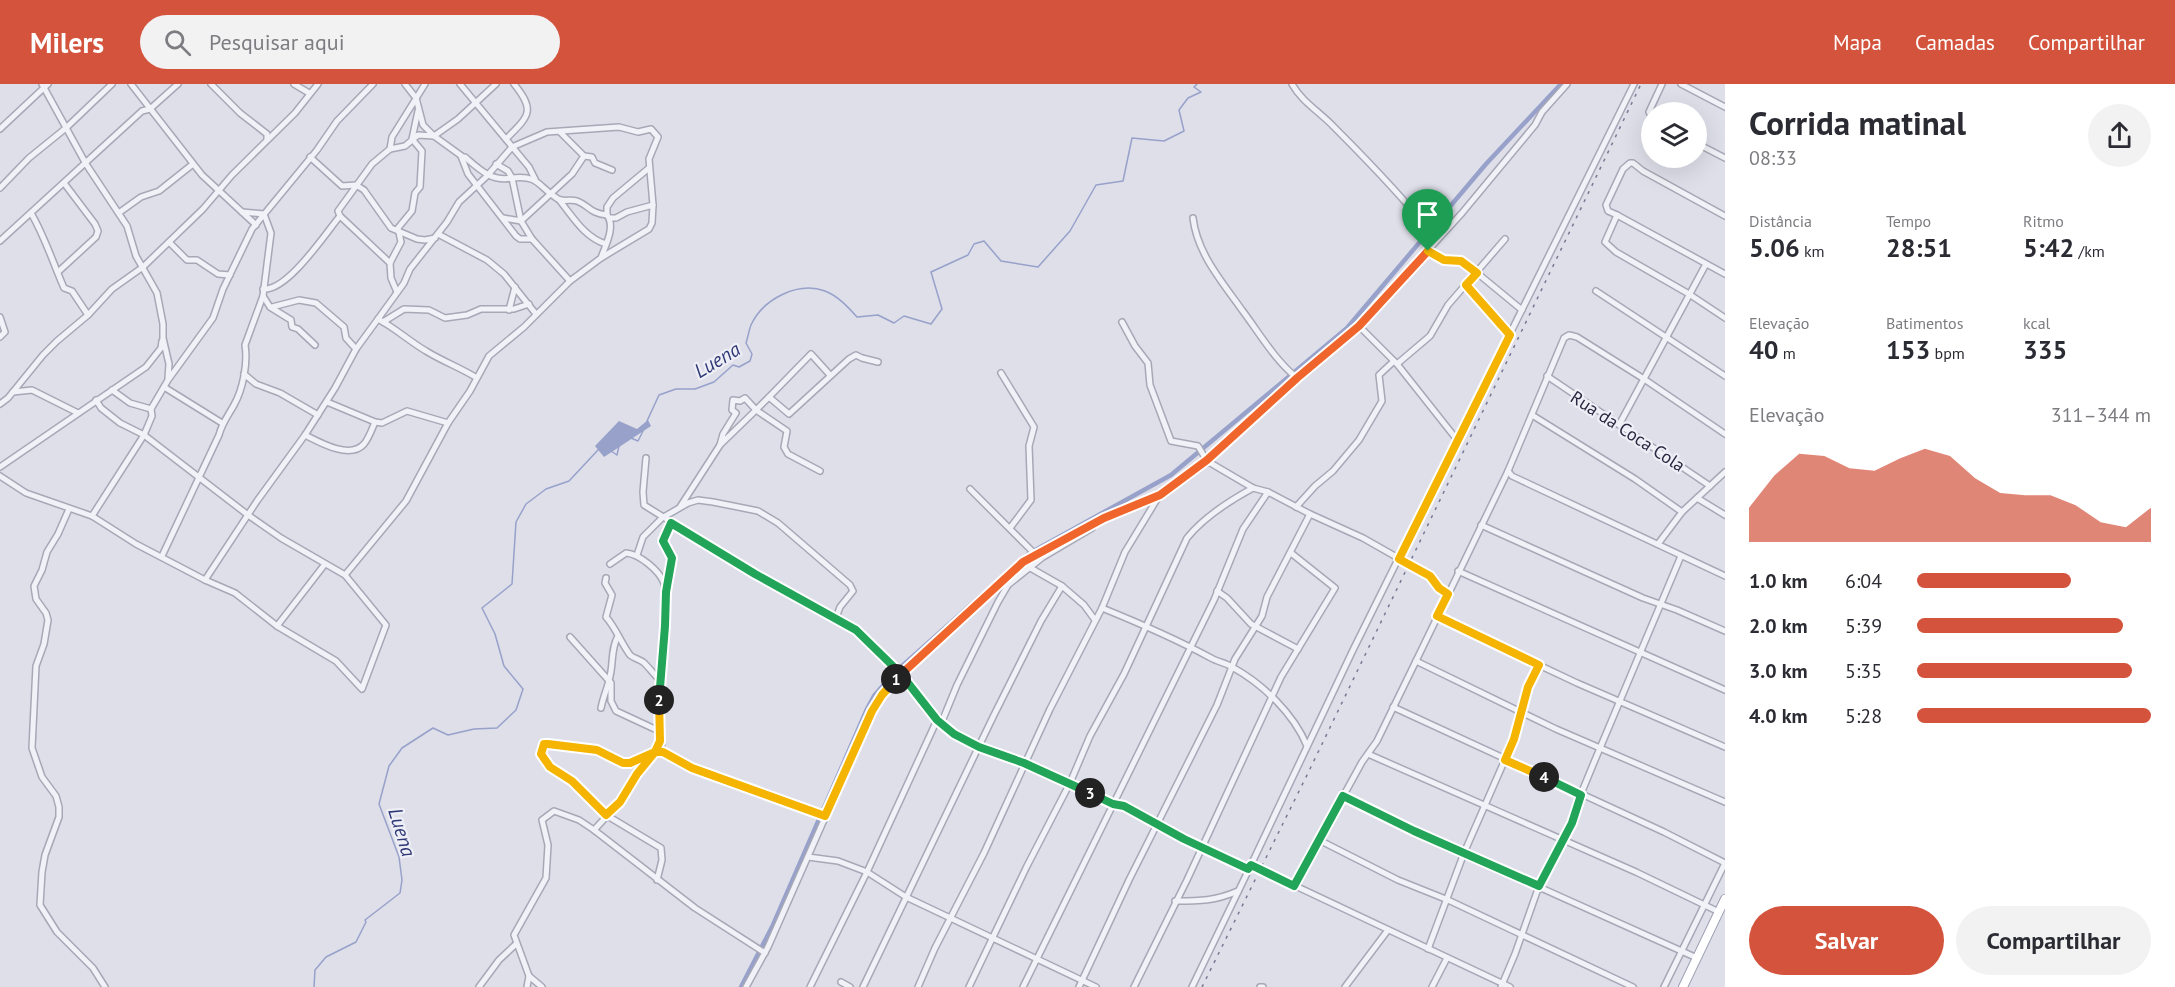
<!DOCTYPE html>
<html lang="pt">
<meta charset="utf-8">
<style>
body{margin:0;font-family:"PT Sans",sans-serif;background:#f2f2f3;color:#2b2b33;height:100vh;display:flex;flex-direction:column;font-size:22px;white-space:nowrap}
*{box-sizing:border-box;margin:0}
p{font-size:20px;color:#7c7c81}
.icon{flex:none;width:33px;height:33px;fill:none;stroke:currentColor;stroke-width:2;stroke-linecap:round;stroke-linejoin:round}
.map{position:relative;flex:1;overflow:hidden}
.panel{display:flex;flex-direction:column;background:#fff;width:450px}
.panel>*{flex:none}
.buttons{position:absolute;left:1641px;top:18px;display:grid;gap:12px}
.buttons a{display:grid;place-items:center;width:66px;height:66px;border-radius:50%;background:#fff;box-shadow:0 6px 24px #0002;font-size:30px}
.pin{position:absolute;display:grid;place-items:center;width:51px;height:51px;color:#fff;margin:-62px -26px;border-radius:50% 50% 50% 0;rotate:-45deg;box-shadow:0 0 6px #0007}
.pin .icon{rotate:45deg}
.km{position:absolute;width:30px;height:30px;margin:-15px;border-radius:50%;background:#222;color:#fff;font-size:16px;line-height:30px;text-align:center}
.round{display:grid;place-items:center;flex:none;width:63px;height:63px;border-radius:32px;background:#f2f2f3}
.overview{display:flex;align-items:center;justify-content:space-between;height:102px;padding:0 24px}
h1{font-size:33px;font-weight:600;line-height:45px}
.stats{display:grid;grid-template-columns:repeat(3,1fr);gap:9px;height:102px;padding:6px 24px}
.stats div{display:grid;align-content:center}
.stats b{font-size:26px;font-weight:600}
.stats small{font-size:16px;font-weight:400}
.stats p{font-size:16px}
.chart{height:168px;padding:12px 24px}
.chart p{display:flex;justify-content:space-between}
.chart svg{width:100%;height:108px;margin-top:6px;fill:#d4533d;opacity:.7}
.action{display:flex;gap:12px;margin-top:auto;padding:12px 24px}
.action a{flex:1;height:69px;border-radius:36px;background:#d4533d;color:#fff;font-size:24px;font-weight:600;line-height:69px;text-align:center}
.action a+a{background:#f2f2f3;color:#2b2b33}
ul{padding:0 24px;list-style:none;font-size:20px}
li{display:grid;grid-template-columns:96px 72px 1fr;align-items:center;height:45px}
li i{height:15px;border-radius:8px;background:#d4533d}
header{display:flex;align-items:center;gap:36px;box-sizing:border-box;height:84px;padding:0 30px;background:#d4533d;color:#fff}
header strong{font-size:28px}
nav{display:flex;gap:33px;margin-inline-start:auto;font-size:21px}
.search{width:420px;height:54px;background:#f2f2f3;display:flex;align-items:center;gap:15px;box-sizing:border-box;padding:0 21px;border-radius:33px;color:#7c7c81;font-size:22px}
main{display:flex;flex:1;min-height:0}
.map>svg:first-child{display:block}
.water{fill:#97a1ca}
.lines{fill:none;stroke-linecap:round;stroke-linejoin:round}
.stream{stroke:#97a1ca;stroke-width:1.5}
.canal{stroke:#97a1ca;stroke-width:4.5}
.street-casing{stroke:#a7a8b6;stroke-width:8}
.primary-casing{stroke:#9d9fb5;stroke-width:10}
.street{stroke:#f1f2f7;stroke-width:5}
.primary{stroke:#fff;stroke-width:8}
.rail{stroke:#777993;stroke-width:1.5;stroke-dasharray:3 6;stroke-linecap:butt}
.split-1-casing{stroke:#fff;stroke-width:12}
.split-2-casing{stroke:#fff;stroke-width:12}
.split-3-casing{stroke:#fff;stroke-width:12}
.split-4-casing{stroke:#fff;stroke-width:12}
.split-5-casing{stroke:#fff;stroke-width:12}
.split-1{stroke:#f0652b;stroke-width:8}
.split-2{stroke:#f5b400;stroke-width:8}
.split-3{stroke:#22a559;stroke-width:8}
.split-4{stroke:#22a559;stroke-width:8}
.split-5{stroke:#f5b400;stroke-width:8}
.labels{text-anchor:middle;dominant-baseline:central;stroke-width:4.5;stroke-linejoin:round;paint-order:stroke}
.street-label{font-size:18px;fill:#272840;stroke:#eeeff6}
.water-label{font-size:20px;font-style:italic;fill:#2f3976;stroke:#eeeff6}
</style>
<header>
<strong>Milers</strong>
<div class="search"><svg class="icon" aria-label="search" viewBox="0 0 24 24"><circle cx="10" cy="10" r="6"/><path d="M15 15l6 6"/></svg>Pesquisar aqui</div>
<nav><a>Mapa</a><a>Camadas</a><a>Compartilhar</a></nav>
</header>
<main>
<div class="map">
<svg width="1725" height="903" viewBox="0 0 1725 903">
<rect width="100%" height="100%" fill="#dedfe9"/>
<polygon class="water" points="648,336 651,342 604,373 595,362 619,337 637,345"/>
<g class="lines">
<g class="stream">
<path d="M647 337 659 311 676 305H695L714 298 733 281 739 283 750 277 752 270 746 259C748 253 749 246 751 241 763 215 798 197 825 207 838 212 848 223 857 233L878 231 894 239 904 232 931 240 942 225 931 188 968 171 974 160 984 157 1001 177 1038 183 1070 147 1096 101 1123 97 1132 54 1164 57 1184 47 1179 26 1188 14 1201 8 1194 3 1197 0"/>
<polyline points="631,354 638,357 643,347"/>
<polyline points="611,367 617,371 619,362"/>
<polyline points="314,903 315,886 326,873 356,858 366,838 365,836 400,809 402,796 399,773 379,720 389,682 402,664 433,644 448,651 474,645 497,644 516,626 523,605 504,582 495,550 482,524 512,500 516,438 526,420 546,405 569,397 598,366"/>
</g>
<polyline class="canal" points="741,903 773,841 867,625 874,612 892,591 1019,478 1030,469 1171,391 1347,244 1486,80 1561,0"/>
<defs>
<g id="street">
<polyline points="42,0 86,80 127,142 136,172 157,209 163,240 163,254 169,280 168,294"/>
<polyline points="131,0 202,91 256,141"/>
<polyline points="211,0 240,29 267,50 267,55"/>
<polyline points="294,0 309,9"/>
<path d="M405 0 416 14 423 41 434 52 463 73H465C480 86 492 98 512 94L521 137"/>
<polyline points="460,0 529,83 535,95"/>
<path d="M1292 0C1302 18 1320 28 1334 43 1370 79 1406 116 1437 156"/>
<polyline points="1681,0 1725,23"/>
<polyline points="1652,34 1649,28 1662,0"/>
<polyline points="0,45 48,0"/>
<path d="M506 55C529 32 536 27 514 0"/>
<polyline points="1696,59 1725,74"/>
<polyline points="390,65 405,62 418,51 434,52 458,35 496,0"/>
<polyline points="461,72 468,90 516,152 520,155 532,155"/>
<polyline points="584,72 592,73 595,79 612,86"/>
<polyline points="310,73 342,102 356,101 364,106 391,144 417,155 425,156 435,154"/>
<path d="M496 80 508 87 512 94C540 91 537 102 558 115 563 118 571 115 577 117 590 122 589 129 607 131"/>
<polyline points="0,104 29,74 66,44 112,0"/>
<path d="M560 117C573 133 585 154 606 160"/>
<polyline points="120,128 141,113 159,107 193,80"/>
<path d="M31 129C45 153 53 179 64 204L72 207 88 231"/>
<polyline points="1617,131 1725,190"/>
<polyline points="1725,132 1643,87 1633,79 1630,79 1623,85 1606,121 1608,127 1617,131 1605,158 1616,168 1689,210 1725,234"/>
<polyline points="503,134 521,137 532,155 570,197"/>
<polyline points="610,134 616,134 627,128 653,121"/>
<path d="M1193 134C1197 169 1222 198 1242 226 1260 250 1274 275 1297 294"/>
<polyline points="521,137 572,90 584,72 560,48"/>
<polyline points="438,150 487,176 504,190 536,230"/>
<polyline points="0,157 142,27 150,25 178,0"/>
<polyline points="169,158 187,176 197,176 218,190 230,191"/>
<polyline points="1428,167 1442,175 1461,177 1465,179 1522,226"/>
<path d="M601 174C605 162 616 143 607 131V123L613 114 649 84"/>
<polyline points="390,179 401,158 398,144 412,127 415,109 420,103 422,67 412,55 418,27"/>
<polyline points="58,188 96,153 98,147 95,140 64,99"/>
<polyline points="1466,201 1510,251"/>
<path d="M263 205C287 208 325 150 340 132"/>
<polyline points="1596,207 1725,292"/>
<polyline points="397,208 391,194 390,179 340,132 338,127 372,80 390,65 392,53 425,0"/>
<polyline points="263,212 270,223 291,236 292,243 298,245 315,261"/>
<polyline points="272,223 299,216 316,219 344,243 346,254 356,265"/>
<polyline points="509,226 515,203"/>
<polyline points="0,233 5,248 0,253"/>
<polyline points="383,238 404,225 429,226 445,234 467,231 481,225 514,225 529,220"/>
<polyline points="1122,238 1135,262 1148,279 1150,301 1171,357 1198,362 1207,377 1253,404 1268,408 1310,430 1363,454 1430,492 1439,504 1448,510"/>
<polyline points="1359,242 1394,277"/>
<polyline points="1397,280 1458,357"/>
<polyline points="1001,289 1034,343 1029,362 1031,416 1010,444"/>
<polyline points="244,290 256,300 280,309 318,331"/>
<polyline points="830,291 811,270 769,313 789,330 849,275 856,271 862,274 878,278"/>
<polyline points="1547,292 1710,402"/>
<polyline points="164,303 222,339"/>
<polyline points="112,306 130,319 151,325"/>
<polyline points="13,308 32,306 78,329"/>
<polyline points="769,313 756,326 720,361 723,350 736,329 732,326 733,316 740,317 745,314 756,326 787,347 784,363 788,370 820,387"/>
<polyline points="327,318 375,338 382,339 407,327 448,339"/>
<polyline points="0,320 8,314 43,271 57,257 88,231 112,205 143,183 203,125 232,91 295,29 318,0"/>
<polyline points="1532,331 1635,395 1682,428"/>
<polyline points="1619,341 1706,180"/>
<path d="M305 351C319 358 350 376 364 360 369 354 372 345 375 338"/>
<polyline points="646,374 643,408 644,421 755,490 856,546 901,590 937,636 867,788 810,903"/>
<polyline points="0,383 146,283 161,264 162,257"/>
<polyline points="1508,387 1512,392 1725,492"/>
<polyline points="0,392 26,409 92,432 136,460 205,496 235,509 277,542 336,577 362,605 386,541 345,491 281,454 248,431 144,351 120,339 101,324 96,316"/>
<polyline points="970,405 1035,470"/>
<polyline points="1697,414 1725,431"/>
<polyline points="680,423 720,361"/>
<polyline points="1296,423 1315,402 1333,387 1359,356 1382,317 1379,291 1394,277 1397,280 1430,252 1448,221 1505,155"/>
<polyline points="69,425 58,450 47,468 42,486 34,502 36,515 46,529 48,536 44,560 36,582 32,664 42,693 56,712 59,723 59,733 45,771 42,788 40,821 57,848 93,884 105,903"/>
<polyline points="92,432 144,351 152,332 151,325 168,296 213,234 223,205 252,145 317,66 337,37 373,0"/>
<polyline points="1481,441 1643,514 1677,526 1725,547"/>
<polyline points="1658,460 1682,428 1725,388"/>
<polyline points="637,471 643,453 662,434 688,419 698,416 713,418 758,427 778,439 850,501 853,507 840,523 836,534"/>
<path d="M162 472 219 351C222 339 228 332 234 321 243 305 248 279 245 261L263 212 271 149 264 130 242 128"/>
<path d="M610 480 626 469C639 470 659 486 664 499 667 510 665 520 665 531 666 576 650 624 663 668L692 684 825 732"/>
<polyline points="1027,482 1062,502 1084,521 1095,536"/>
<polyline points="1458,487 1725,606"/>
<path d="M345 491 406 417 448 339 470 307 489 272 524 243 570 197 601 174 649 145 652 139 653 121 649 75 658 53 651 45 638 48 619 43 547 48 512 63 487 92 459 118 447 138 410 185 404 199 378 235C395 244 409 257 426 267 442 277 461 284 477 294"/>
<path d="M606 494 605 499 612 511 606 533C616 544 621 559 630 571 633 574 639 575 643 578 649 583 653 590 660 596"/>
<polyline points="205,496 257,417 305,351 335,304 356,265 378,235"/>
<polyline points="667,503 672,474 669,467 664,462 663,457 671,439"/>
<polyline points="1217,507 1227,514 1251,540 1298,565"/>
<path d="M1102 524C1139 539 1176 555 1211 574 1218 578 1226 579 1232 583 1263 600 1294 630 1307 662"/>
<polyline points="1437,533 1577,599 1725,663"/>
<polyline points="277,542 325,480"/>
<polyline points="570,553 611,599 611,617 616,627 659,647"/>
<polyline points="1416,577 1556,645 1725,718"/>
<polyline points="1393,623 1664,748 1725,779"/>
<path d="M601 624C603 614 607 605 609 596 614 581 610 566 618 552"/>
<path d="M937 636C961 660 993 668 1024 679 1055 690 1083 707 1113 720L1124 722 1184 755 1229 774 1248 785"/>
<polyline points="941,640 957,601 998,518 1008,501 1043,473 1092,444"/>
<polyline points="1368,670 1636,788 1719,828"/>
<polyline points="1343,712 1414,747 1697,874"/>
<polyline points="594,746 620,718 637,690 655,668 660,657"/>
<polyline points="1319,756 1398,796 1448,816 1633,903"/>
<polyline points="808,773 838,777 867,788 906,813 1096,903"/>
<polyline points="1251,781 1353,566 1634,0"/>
<polyline points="657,796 662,776 661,764 606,731 572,697 550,683 541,671 544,660 548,660 597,666 623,679 630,679 655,668 663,668"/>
<polyline points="1294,802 1362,678 1377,657 1416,577 1508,387 1564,254 1569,251 1577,253 1644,295 1725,350"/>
<path d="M1175 817C1200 817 1215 817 1238 807"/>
<polyline points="1428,865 1464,769 1514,655 1528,603 1539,581"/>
<polyline points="841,898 850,903"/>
<polyline points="479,903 499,876 516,860"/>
<polyline points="527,903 529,892"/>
<polyline points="542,903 529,892 514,851 546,794 548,761 542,736 554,727 579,736 594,746 695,824 765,869"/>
<polyline points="746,903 768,863 872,627 882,611 901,590 1023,478 1104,434 1160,411 1207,377 1297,294 1359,242 1462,129 1535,41 1542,28 1567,0"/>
<polyline points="863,903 993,633 1041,537 1062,502"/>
<polyline points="918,903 935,864 984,769 1050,625 1102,524 1125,468 1159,412"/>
<path d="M969 903 1027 782 1070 699 1090 652 1124 590 1187 454C1204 433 1229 417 1253 404"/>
<polyline points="1023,903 1214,516 1243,445 1268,408"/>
<polyline points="1079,903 1129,796 1217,621 1235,575 1262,532 1267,513 1310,430"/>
<polyline points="1134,903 1187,796 1281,593 1335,504 1291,469"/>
<polyline points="1192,903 1251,781 1510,903"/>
<polyline points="1260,903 1263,903"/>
<polyline points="1345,903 1388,846"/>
<polyline points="1432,903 1447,874"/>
<polyline points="1501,903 1515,870 1539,802 1572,739 1576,722 1595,676 1681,472"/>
<polyline points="1664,903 1725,779"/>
</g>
<polyline id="primary" points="1683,903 1725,815"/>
</defs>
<use href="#street" class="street-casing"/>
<use href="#primary" class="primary-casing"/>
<use href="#street" class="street"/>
<use href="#primary" class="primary"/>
<polyline class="rail" points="1202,903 1308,689 1641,0"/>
</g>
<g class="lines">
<defs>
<polyline id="split-1" points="896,595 1023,478 1104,434 1160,411 1207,376 1297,294 1359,242 1428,167"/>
<polyline id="split-2" points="659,616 660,657 655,668 637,690 620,718 606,731 572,697 550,683 541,670 544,660 548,660 597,666 623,679 630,679 655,668 663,668 692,684 825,732 872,627 882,611 896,595"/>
<polyline id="split-3" points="659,616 665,542 666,508 672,474 663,457 671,439 755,490 856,546 901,590 937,636 954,650 979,663 1024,679 1090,709"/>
<polyline id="split-4" points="1090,709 1113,720 1124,722 1184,755 1248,785 1251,781 1294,802 1343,712 1414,747 1539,802 1572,739 1581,711 1544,693"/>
<polyline id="split-5" points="1428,167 1444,176 1461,177 1477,189 1466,201 1510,251 1399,475 1430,492 1439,504 1448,510 1437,532 1539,581 1528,603 1514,655 1505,676 1544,693"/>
</defs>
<use href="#split-1" class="split-1-casing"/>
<use href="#split-2" class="split-2-casing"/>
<use href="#split-3" class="split-3-casing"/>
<use href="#split-4" class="split-4-casing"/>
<use href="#split-5" class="split-5-casing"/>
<use href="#split-1" class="split-1"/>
<use href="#split-2" class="split-2"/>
<use href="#split-3" class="split-3"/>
<use href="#split-4" class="split-4"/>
<use href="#split-5" class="split-5"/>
</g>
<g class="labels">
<g class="street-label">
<text transform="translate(1628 347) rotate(33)">Rua da Coca Cola</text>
</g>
<g class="water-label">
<text transform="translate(717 276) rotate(-31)">Luena</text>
<text transform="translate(402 748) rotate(73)">Luena</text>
</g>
</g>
</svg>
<div class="buttons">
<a><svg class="icon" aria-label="layers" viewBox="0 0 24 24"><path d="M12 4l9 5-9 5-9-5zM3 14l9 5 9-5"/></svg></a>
</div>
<div class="pin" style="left:1428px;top:167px;background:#1e9e55"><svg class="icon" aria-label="arrive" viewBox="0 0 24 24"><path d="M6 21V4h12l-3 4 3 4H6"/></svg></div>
<b class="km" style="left:896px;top:595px">1</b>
<b class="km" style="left:659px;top:616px">2</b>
<b class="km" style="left:1090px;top:709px">3</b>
<b class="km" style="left:1544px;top:693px">4</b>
</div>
<section class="panel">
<div class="overview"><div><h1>Corrida matinal</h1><p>08:33</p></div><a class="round"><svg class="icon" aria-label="share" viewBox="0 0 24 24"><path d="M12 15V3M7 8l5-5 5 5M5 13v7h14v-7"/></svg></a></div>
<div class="stats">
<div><p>Distância</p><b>5.06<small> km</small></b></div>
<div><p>Tempo</p><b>28:51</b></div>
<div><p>Ritmo</p><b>5:42<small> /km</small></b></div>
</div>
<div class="stats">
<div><p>Elevação</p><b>40<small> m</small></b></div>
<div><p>Batimentos</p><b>153<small> bpm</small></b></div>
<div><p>kcal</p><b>335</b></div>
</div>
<div class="chart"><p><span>Elevação</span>311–344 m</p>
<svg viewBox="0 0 160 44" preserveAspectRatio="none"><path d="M0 44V30L10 17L20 8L30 9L40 14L50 15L60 10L70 6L80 9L90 18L100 24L110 25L120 25L130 29L140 36L150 38L160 30V44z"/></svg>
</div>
<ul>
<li><b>1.0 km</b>6:04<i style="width:66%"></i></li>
<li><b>2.0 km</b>5:39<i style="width:88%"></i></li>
<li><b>3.0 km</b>5:35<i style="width:92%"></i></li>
<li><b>4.0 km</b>5:28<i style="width:100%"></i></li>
</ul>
<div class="action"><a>Salvar</a><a>Compartilhar</a></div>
</section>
</main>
